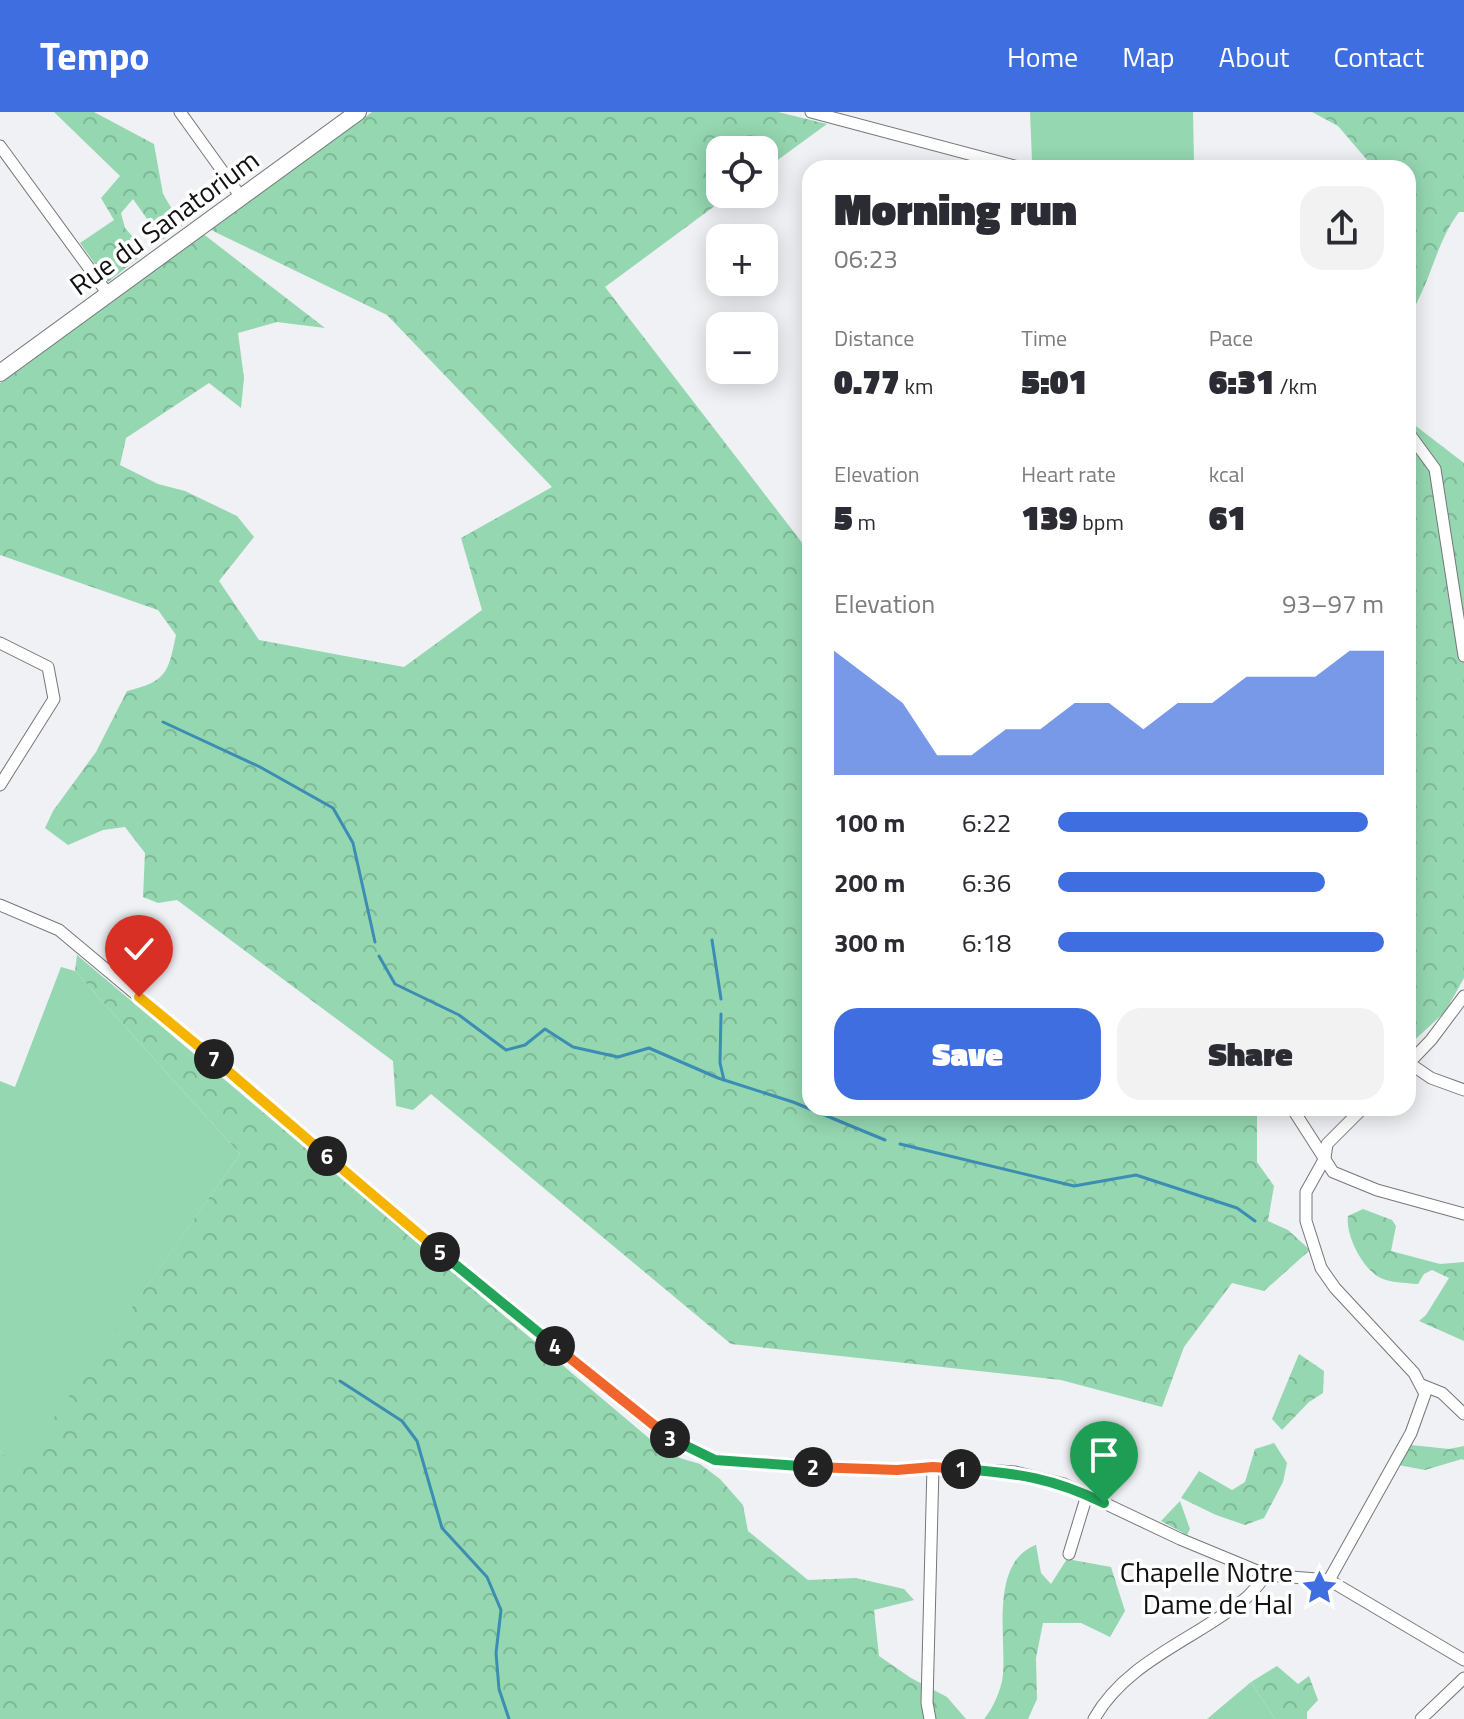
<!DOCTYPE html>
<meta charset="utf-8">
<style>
body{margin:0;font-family:"Titillium Web",sans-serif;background:#f2f2f3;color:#2b2b33;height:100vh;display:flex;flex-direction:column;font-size:30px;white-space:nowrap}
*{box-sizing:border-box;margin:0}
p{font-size:26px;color:#7c7c81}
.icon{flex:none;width:44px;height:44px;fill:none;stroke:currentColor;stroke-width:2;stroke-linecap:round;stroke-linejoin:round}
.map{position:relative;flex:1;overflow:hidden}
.drawer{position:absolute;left:802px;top:48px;width:614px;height:956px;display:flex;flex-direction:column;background:#fff;border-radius:24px;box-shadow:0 4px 20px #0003}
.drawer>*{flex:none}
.controls{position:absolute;left:706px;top:24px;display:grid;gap:16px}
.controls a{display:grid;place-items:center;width:72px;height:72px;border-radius:16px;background:#fff;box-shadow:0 4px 20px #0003;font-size:40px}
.pin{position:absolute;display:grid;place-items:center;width:68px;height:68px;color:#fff;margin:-82px -34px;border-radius:50% 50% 50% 0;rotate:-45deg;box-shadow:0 0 8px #0007}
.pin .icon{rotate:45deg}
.km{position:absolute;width:40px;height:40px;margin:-20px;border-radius:50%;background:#222;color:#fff;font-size:22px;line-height:40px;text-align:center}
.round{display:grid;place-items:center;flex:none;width:84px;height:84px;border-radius:24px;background:#f2f2f3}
.overview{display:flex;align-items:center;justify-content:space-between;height:136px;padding:0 32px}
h1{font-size:44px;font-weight:800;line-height:60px}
.metrics{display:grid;grid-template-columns:repeat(3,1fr);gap:12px;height:136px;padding:8px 32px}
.metrics div{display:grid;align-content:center}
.metrics b{font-size:34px;font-weight:800}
.metrics small{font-size:22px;font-weight:400}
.metrics p{font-size:22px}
.chart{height:224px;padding:16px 32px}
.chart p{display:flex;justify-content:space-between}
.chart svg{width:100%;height:144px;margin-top:8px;fill:#3e6edf;opacity:.7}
.primary-button{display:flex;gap:16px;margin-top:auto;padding:16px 32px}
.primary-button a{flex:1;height:92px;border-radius:24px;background:#3e6edf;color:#fff;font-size:32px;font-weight:800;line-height:92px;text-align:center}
.primary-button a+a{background:#f2f2f3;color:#2b2b33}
ul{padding:0 32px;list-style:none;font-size:26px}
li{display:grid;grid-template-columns:128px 96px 1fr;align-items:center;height:60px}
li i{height:20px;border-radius:10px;background:#3e6edf}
header{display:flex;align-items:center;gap:48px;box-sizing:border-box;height:112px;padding:0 40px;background:#3e6edf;color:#fff}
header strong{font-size:38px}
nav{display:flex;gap:44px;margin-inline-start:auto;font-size:28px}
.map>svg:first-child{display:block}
.green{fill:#95d7b1}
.forest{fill:url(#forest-crowns)}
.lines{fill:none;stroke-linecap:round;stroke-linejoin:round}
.stream{stroke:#3c8db3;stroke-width:3}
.street-casing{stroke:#757779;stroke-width:13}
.secondary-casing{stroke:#757779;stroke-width:18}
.street{stroke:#fff;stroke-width:11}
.secondary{stroke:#fff;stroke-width:16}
.split-1-casing{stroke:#fff;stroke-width:16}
.split-2-casing{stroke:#fff;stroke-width:16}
.split-3-casing{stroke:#fff;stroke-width:16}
.split-4-casing{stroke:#fff;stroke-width:16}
.split-5-casing{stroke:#fff;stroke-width:16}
.split-6-casing{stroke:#fff;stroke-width:16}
.split-7-casing{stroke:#fff;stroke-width:16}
.split-8-casing{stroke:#fff;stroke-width:16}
.split-1{stroke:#22a559;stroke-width:10}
.split-2{stroke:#f0652b;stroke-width:10}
.split-3{stroke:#22a559;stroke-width:10}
.split-4{stroke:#f0652b;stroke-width:10}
.split-5{stroke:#22a559;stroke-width:10}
.split-6{stroke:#f5b400;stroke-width:10}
.split-7{stroke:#f5b400;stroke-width:10}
.split-8{stroke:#f5b400;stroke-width:10}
.labels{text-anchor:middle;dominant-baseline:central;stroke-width:7;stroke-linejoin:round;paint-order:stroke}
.street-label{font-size:28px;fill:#101112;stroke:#fff}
.poi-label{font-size:28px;fill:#101112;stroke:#fff;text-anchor:end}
</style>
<header>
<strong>Tempo</strong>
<nav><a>Home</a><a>Map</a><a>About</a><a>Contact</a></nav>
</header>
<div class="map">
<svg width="1464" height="1607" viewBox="0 0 1464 1607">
<defs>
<pattern id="forest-crowns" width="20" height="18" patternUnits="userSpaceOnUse" patternTransform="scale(2)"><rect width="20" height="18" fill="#95d7b1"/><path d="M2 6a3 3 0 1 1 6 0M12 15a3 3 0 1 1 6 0" fill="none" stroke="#7fb897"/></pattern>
</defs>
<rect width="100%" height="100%" fill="#eff1f4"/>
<g class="green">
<polygon points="1030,0 1193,0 1194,51 1032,49"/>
<polygon points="61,855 75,859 240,1042 17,1359 0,1339 0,969 15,975"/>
<polygon points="1251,1570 1275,1607 1207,1607"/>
</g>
<g class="forest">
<polygon points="54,0 94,0 154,32 163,82 182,114 162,128 133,87 121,101 125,116 146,140 108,170 80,131 114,108 101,86 120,64"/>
<path d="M372 0H778L827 12 764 58V38H720V82H731L605 175 810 441V996H1260L1257 998V1050L1274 1074 1268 1109 1288 1118 1310 1138 1264 1179 1232 1171 1184 1235 1162 1295 1061 1268 731 1232 431 982 413 998 396 994 393 949 177 788 158 791 143 785 145 741 125 715 103 718 68 733 45 716 53 699 96 640 127 579C167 569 168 561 176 523L158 498 0 443V271L202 121 325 216 277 210 238 221 244 266 241 296 209 271 126 326 120 353 158 372 185 379 237 404 254 425 219 469 259 528 404 555 482 498 461 426 552 375 387 203 211 118Z"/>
<path d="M1312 0H1464V100H1459C1435 132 1431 172 1408 205V56H1374L1338 14Z"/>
<polygon points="1408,308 1464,351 1464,866 1445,900 1408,934"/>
<polygon points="77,843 657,1333 680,1346 700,1352 720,1367 743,1393 748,1419 808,1468 856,1466 904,1477 914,1488 874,1498 879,1544 911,1566 947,1585 966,1607 0,1607 0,1339 17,1358 240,1042 75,859"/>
<path d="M1363 1097 1392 1108 1396 1114 1391 1139 1440 1152 1464 1150V1229L1419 1209 1426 1203 1449 1166 1432 1158 1424 1162 1418 1172C1408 1171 1396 1171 1386 1168 1365 1163 1345 1124 1348 1104Z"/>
<polygon points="1299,1242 1324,1259 1323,1281 1309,1290 1282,1318 1272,1307"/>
<polygon points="1274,1331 1287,1351 1283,1370 1264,1406 1245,1413 1216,1403 1181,1386 1199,1359 1232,1378 1245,1370 1255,1337"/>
<polygon points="1411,1333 1449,1337 1464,1334 1464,1348 1462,1347 1425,1358 1398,1353"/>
<polygon points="1180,1389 1190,1417 1187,1423 1161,1409"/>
<path d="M1036 1433 1041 1461 1051 1472 1067 1447 1111 1455 1125 1499 1110 1525 1081 1511H1043L1036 1546 1037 1587 1028 1607H984C993 1597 1002 1576 1003 1562 1006 1524 990 1450 1036 1433Z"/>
<polygon points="1277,1554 1298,1572 1309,1564 1318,1588 1307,1600 1307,1607 1275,1607 1251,1570"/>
</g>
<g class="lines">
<g class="stream">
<polyline points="163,610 260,655 333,696 353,731 375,830"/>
<polyline points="712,828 721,887"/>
<polyline points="379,844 395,872 459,903 506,938 525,933 545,917 573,935 618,945 649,936 718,966 793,990 885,1028"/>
<polyline points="721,902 720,951 724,968"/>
<polyline points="900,1032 1074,1074 1136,1063 1237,1096 1255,1109"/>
<polyline points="340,1269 402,1309 417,1329 442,1416 487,1465 501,1498 496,1541 499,1577 509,1607"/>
</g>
<defs>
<g id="street">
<polyline points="180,0 241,85"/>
<polyline points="811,0 1022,56"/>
<polyline points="0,34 108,182"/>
<polyline points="1408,320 1435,357 1464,544"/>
<polyline points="0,531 48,555 54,587 0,673"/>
<polyline points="0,793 59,818 211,945 406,1113 665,1324 715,1348 897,1358 933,1355 1015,1360 1064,1372 1180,1427 1267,1463 1329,1468 1464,1548"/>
<polyline points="1409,951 1431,966 1464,978"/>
<polyline points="1408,952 1431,928 1464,884"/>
<polyline points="1292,996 1333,1060 1377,1078 1464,1102"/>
<polyline points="1422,1273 1442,1281 1464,1302"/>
<polyline points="1069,1442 1087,1383"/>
<polyline points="1329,1468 1411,1321 1425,1282 1414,1261 1335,1176 1321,1156 1306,1109 1306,1080 1325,1046 1327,1032 1363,996"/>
<polyline points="930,1607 927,1591 933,1355"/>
<path d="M1094 1607C1127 1548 1197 1527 1246 1486 1254 1479 1260 1470 1267 1463"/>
<polyline points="1421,1607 1464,1566"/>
</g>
<polyline id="secondary" points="0,261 358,0"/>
</defs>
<use href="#street" class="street-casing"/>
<use href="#secondary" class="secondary-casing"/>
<use href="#street" class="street"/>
<use href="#secondary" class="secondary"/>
</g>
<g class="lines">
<defs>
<path id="split-1" d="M961 1357C1017 1361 1053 1366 1104 1391"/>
<polyline id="split-2" points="813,1355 897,1358 933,1355 961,1357"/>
<polyline id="split-3" points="670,1326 715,1348 813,1355"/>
<polyline id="split-4" points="555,1234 670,1326"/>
<polyline id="split-5" points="440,1140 555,1234"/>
<polyline id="split-6" points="327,1044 440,1140"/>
<polyline id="split-7" points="214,947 327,1044"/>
<polyline id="split-8" points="139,885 214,947"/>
</defs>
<use href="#split-1" class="split-1-casing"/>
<use href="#split-2" class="split-2-casing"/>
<use href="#split-3" class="split-3-casing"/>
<use href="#split-4" class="split-4-casing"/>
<use href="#split-5" class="split-5-casing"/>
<use href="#split-6" class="split-6-casing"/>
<use href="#split-7" class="split-7-casing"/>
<use href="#split-8" class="split-8-casing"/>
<use href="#split-1" class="split-1"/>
<use href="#split-2" class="split-2"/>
<use href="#split-3" class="split-3"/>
<use href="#split-4" class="split-4"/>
<use href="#split-5" class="split-5"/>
<use href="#split-6" class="split-6"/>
<use href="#split-7" class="split-7"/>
<use href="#split-8" class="split-8"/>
</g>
<defs>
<symbol id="sight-bare" viewBox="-9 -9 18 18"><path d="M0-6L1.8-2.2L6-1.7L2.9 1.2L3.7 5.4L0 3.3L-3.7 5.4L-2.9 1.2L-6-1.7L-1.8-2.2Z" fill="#3e6edf" stroke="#fff" stroke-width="2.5" paint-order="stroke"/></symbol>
</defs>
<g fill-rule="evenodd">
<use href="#sight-bare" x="1294" y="1450" width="51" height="51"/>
</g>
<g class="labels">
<g class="street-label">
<text transform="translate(164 110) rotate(-36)">Rue du Sanatorium</text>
</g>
<g class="poi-label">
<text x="1293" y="1459">Chapelle Notre<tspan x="1293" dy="32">Dame de Hal</tspan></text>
</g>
</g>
</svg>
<div class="controls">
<a><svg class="icon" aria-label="locate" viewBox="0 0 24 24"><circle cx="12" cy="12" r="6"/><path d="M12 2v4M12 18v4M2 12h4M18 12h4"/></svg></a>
<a>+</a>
<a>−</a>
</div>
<div class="pin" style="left:1104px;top:1391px;background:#1e9e55"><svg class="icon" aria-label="arrive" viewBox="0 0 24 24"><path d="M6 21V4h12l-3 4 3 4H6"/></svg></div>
<div class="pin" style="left:139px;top:885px;background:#d93025"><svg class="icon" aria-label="check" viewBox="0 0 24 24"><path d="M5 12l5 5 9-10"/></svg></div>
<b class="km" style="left:961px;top:1357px">1</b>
<b class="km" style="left:813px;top:1355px">2</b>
<b class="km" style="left:670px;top:1326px">3</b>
<b class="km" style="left:555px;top:1234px">4</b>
<b class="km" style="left:440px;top:1140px">5</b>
<b class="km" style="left:327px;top:1044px">6</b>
<b class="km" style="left:214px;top:947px">7</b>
<section class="drawer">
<div class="overview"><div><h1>Morning run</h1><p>06:23</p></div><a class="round"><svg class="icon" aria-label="share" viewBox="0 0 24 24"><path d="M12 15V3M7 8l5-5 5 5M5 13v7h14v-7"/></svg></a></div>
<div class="metrics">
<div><p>Distance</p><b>0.77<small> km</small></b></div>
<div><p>Time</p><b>5:01</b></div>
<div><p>Pace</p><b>6:31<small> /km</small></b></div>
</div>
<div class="metrics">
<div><p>Elevation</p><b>5<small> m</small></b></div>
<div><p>Heart rate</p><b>139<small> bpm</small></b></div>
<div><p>kcal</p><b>61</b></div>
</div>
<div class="chart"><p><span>Elevation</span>93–97 m</p>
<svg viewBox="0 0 160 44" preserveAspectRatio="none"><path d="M0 44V6L10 14L20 22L30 38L40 38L50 30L60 30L70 22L80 22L90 30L100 22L110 22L120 14L130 14L140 14L150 6L160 6V44z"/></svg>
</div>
<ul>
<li><b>100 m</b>6:22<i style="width:95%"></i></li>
<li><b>200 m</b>6:36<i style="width:82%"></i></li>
<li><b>300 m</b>6:18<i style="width:100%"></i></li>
</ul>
<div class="primary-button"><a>Save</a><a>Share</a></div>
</section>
</div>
